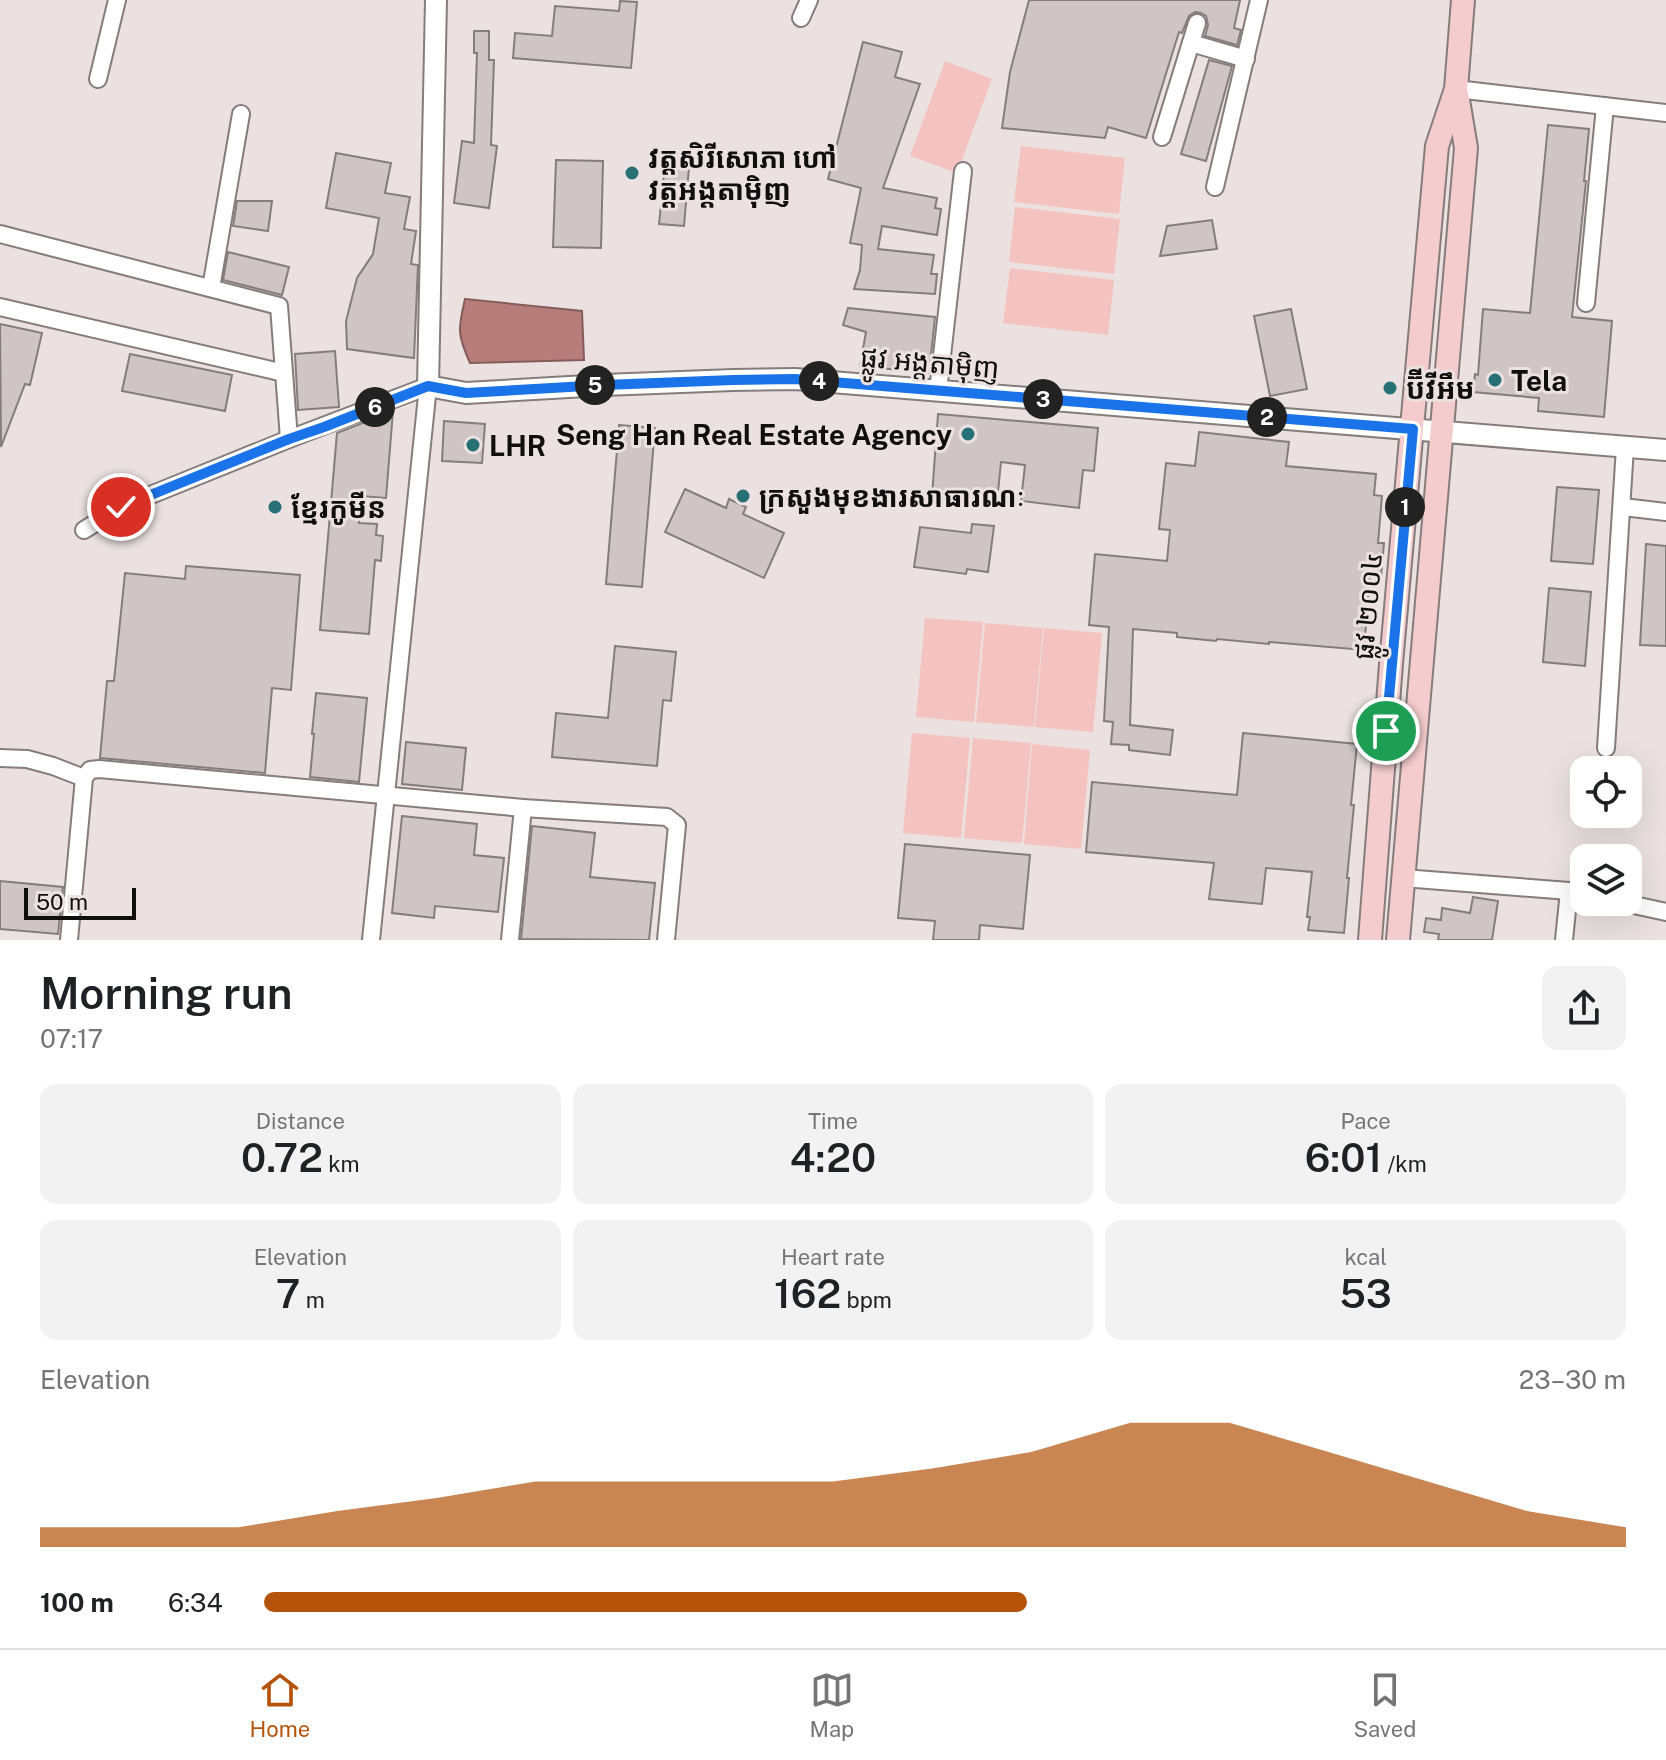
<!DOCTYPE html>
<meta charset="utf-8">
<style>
body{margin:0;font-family:"Public Sans","Noto Sans Khmer",sans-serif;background:#f2f2f2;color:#202124;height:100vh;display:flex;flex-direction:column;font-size:30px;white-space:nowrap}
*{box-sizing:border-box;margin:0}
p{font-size:26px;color:#757577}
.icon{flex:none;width:44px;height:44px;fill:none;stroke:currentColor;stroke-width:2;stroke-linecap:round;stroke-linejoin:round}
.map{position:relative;height:940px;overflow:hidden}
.drawer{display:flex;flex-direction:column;background:#fff;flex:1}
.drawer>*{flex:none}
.controls{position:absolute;left:1570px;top:756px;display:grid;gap:16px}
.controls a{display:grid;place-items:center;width:72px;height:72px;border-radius:16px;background:#fff;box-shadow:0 8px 32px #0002;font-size:40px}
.scale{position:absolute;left:24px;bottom:20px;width:112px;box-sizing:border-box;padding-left:8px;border:4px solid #110e0e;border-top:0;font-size:22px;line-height:28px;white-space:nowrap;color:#110e0e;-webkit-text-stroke:6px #ebe1e1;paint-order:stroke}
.pin{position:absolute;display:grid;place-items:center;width:68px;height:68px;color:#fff;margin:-34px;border:4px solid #fff;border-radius:50%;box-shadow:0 2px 8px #0007}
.km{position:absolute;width:40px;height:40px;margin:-20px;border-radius:50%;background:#222;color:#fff;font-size:22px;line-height:40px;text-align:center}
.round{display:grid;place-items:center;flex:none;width:84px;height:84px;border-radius:16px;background:#f2f2f2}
.summary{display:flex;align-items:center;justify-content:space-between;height:136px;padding:0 40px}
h1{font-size:44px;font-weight:600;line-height:60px}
.stats{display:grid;grid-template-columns:repeat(3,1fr);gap:12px;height:136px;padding:8px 40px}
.stats div{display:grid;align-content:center;border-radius:16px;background:#f2f2f2;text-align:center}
.stats b{font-size:40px;font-weight:600}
.stats small{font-size:22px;font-weight:400}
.stats p{font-size:22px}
.chart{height:224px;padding:16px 40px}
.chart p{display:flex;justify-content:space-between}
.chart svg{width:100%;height:144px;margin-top:8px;fill:#b45309;opacity:.7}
ul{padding:0 40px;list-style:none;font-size:26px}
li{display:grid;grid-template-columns:128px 96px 1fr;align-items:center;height:60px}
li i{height:20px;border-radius:10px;background:#b45309}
.tab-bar{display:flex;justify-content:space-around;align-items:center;height:112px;border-top:2px solid #e0e0e0;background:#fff;font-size:22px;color:#757577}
.tab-bar a{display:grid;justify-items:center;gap:4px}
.tab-bar .active{color:#b45309}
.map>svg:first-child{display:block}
.green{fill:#f4c3c0}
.water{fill:#b67d7a;stroke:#845c5a;stroke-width:2}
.building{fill:#cec5c4;stroke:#857c7c;stroke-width:2}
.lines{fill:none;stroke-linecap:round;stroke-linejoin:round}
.minor-casing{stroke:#857c7c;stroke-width:20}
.tertiary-casing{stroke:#857c7c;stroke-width:24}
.secondary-casing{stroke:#857c7c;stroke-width:26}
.minor{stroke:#fff;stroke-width:16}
.tertiary{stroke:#fff;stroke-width:20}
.secondary{stroke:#f4cccd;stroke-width:22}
.route-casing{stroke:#fff;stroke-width:16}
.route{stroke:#1a73e8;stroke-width:10}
.poi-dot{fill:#267076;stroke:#ebe1e1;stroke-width:3}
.labels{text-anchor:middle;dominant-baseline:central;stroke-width:6;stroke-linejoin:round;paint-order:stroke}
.poi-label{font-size:28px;font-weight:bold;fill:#110e0e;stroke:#ebe1e1;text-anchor:start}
.street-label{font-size:28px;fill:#110e0e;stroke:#ebe1e1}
</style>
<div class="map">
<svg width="1666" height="940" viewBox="0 0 1666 940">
<rect width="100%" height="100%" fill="#ebe1e1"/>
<g class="green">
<polygon points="945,61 992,79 957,173 910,156"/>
<polygon points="1021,146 1125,158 1119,214 1014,202"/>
<polygon points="1015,207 1120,219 1114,274 1009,262"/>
<polygon points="1010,268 1114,280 1108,335 1003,323"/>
<polygon points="925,618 983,622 974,722 916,717"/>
<polygon points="985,623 1043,628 1034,727 976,722"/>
<polygon points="1044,628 1102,633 1093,732 1035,727"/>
<polygon points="912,733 970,738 961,838 903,833"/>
<polygon points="973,738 1031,743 1022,843 964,838"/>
<polygon points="1032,744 1090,750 1081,849 1024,844"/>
</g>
<path class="water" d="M465 299 582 311 584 360 470 363C457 334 458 329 465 299Z"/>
<g class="building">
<polygon points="1029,0 1240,0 1234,28 1241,30 1237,45 1205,36 1208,25 1206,16 1201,13 1195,12 1189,16 1182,33 1179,32 1146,138 1108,127 1105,138 1002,128 1010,72"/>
<polygon points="620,1 637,2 631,68 513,58 515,33 552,36 555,6 619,11"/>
<polygon points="474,31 489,31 489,60 494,60 491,145 497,146 489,208 454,203 462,141 474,143 477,53 474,53"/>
<polygon points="863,42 902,52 895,77 920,84 883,188 937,198 935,208 941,209 937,235 882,226 878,249 934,255 931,274 937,274 935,294 854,289 860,270 862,245 850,243 861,188 828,179"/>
<polygon points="1209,60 1232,66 1206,161 1181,154"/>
<polygon points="1548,125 1589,129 1584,181 1586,181 1572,317 1612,321 1604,417 1538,411 1539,398 1473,392 1475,374 1478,375 1483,309 1530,313"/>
<polygon points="336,153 391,163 385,193 410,197 404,229 416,231 411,264 418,265 414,358 347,349 346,321 357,278 373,254 379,218 326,208"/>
<polygon points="556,160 603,161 601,248 553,247"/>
<polygon points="665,164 689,167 684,226 659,224"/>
<polygon points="237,201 272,201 268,231 233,226"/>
<polygon points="1212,220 1217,249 1160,256 1167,226"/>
<polygon points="228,252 289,267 282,295 223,280"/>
<polygon points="848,308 935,317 929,373 860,366 866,332 843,325"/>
<polygon points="1291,309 1307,389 1270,396 1254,316"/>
<polygon points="0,324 42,333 30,385 25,384 1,447"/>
<polygon points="335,351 339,407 298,410 295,354"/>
<polygon points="130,354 232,375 225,411 122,391"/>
<polygon points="393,411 386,498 362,496 359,523 377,524 376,535 383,536 381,561 375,560 369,634 320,630 337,433"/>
<polygon points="938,414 1098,428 1094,471 1083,470 1079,508 1021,501 1025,465 1001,462 997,502 932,496"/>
<polygon points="444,421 485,424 482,463 442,461"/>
<polygon points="619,425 655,428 642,587 606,584"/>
<polygon points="1199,432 1289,442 1286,466 1376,474 1374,495 1382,496 1378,543 1384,543 1381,577 1370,576 1364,650 1269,642 1269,644 1217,639 1216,641 1177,637 1177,633 1133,629 1130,725 1173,730 1170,755 1129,750 1129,745 1111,744 1113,722 1104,721 1109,627 1089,625 1095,554 1167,561 1170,530 1159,529 1166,463 1195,466"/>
<polygon points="1557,487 1599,490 1593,564 1551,561"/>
<polygon points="685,489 726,508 729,499 746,507 743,514 784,533 764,578 665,532"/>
<polygon points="972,524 994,526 988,572 967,569 966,574 914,567 920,527 971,533"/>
<polygon points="1646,544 1666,546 1666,646 1640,645"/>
<polygon points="186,566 300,575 291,690 272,688 265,773 100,758 107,681 114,681 125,573 185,579"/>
<polygon points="1549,588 1591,592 1585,666 1543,662"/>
<polygon points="615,646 676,652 671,701 663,700 657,766 552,757 556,713 608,718"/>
<polygon points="316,693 367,698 359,782 310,777 314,734 312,734"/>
<polygon points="1243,733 1357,744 1351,805 1354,805 1347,878 1349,878 1344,933 1308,930 1310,917 1307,917 1312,872 1266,868 1262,904 1209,899 1214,863 1086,852 1092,782 1237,795"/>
<polygon points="406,742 466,748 462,790 402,784"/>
<polygon points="402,816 477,824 474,855 504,858 498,912 435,906 434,918 392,913"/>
<polygon points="532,826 595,833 590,877 655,883 649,940 521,939"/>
<polygon points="905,844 1030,855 1023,929 980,925 979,940 933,940 935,921 898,918"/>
<polygon points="0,881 63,887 58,934 0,929"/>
<polygon points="1473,897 1498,901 1492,940 1438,940 1439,934 1424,932 1426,918 1441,920 1442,908 1470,913"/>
</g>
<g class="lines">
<defs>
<g id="minor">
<polyline points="801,18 809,0"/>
<polyline points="1191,43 1246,59"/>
<polyline points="98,79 117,0"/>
<polyline points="1456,89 1666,113"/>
<polyline points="1162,137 1197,23"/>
<polyline points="1215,187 1259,0"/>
<polyline points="0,234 279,306 289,439"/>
<polyline points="211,288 241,114"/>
<polyline points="1586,303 1605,106"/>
<polyline points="0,307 284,373"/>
<polyline points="938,391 963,171"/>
<polyline points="1623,507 1666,512"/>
<polyline points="84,530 121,507 289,439 428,386 371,940"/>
<polyline points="1606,748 1625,447"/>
<polyline points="0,758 27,759 53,766 84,778"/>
<polyline points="1403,878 1569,891 1584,894"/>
<polyline points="1620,902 1666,912"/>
<polyline points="69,940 84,778 90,770 99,769 523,808 667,817 677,825 666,940"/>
<polyline points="510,940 523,808"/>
<polyline points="1564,940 1569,891"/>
</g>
<polyline id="tertiary" points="436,0 428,386 466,393 604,385 733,380 795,379 1666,450"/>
<g id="secondary">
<polyline points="1370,940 1391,664 1437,146 1456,89 1463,0"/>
<polyline points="1398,940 1466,148 1457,94"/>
</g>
</defs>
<use href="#minor" class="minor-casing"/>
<use href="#tertiary" class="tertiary-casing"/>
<use href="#secondary" class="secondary-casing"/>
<use href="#minor" class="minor"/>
<use href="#tertiary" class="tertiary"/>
<use href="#secondary" class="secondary"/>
</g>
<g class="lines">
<defs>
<polyline id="route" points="121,507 289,439 324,427 428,386 466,393 604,385 733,380 795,379 1413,429 1386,731"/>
</defs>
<use href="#route" class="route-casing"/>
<use href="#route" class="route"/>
</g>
<g class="poi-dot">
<circle cx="632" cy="173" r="8"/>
<circle cx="1495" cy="380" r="8"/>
<circle cx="1390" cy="388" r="8"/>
<circle cx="968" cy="434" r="8"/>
<circle cx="473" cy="445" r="8"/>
<circle cx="743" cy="496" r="8"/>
<circle cx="275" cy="507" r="8"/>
</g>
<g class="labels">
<g class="poi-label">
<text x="648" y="157">វត្តសិរីសោភា ហៅ<tspan x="648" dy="32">វត្តអង្តតាម៉ិញ</tspan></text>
<text x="1511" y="380">Tela</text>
<text x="1406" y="388">ប៊ីវីអឹម</text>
<text x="952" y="434" text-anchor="end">Seng Han Real Estate Agency</text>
<text x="489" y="445">LHR</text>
<text x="759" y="496">ក្រសួងមុខងារសាធារណៈ</text>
<text x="291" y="507">ខ្មែរកូមីន</text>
</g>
<g class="street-label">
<text transform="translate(930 362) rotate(5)">ផ្លូវ អង្តតាម៉ិញ</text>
<text transform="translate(1367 606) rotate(-85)">ផ្លូវ ២០០៤</text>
</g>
</g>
</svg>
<div class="controls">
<a><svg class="icon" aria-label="locate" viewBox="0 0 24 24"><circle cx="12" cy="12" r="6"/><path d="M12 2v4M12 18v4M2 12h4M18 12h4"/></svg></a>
<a><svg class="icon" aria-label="layers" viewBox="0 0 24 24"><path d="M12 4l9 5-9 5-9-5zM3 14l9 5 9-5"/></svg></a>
</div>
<div class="scale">50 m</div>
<div class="pin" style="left:1386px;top:731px;background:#1e9e55"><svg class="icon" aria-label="arrive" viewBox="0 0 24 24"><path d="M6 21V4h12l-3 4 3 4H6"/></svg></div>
<div class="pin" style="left:121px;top:507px;background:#d93025"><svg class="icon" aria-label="check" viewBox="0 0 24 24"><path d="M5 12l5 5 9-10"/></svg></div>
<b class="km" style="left:1405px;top:507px">1</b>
<b class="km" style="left:1267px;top:417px">2</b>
<b class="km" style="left:1043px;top:399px">3</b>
<b class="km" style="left:819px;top:381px">4</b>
<b class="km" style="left:595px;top:385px">5</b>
<b class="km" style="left:375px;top:407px">6</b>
</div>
<section class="drawer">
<div class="summary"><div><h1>Morning run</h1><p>07:17</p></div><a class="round"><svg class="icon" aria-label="share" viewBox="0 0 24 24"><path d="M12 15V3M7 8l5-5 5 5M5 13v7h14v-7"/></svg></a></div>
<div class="stats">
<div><p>Distance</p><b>0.72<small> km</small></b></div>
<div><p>Time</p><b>4:20</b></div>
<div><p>Pace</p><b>6:01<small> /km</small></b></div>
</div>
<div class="stats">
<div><p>Elevation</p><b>7<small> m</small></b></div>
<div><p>Heart rate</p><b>162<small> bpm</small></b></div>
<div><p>kcal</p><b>53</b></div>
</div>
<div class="chart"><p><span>Elevation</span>23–30 m</p>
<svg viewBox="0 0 160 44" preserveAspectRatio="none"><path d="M0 44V38L10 38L20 38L30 33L40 29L50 24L60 24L70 24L80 24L90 20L100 15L110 6L120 6L130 15L140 24L150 33L160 38V44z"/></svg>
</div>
<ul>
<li><b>100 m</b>6:34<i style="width:56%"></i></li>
</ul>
</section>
<nav class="tab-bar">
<a class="active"><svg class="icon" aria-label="home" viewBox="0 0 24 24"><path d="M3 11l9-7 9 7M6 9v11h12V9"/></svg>Home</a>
<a><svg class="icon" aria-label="map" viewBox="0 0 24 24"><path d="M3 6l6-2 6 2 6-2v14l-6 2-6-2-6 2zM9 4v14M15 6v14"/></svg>Map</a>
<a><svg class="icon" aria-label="saved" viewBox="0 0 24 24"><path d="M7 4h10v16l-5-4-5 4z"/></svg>Saved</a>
</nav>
